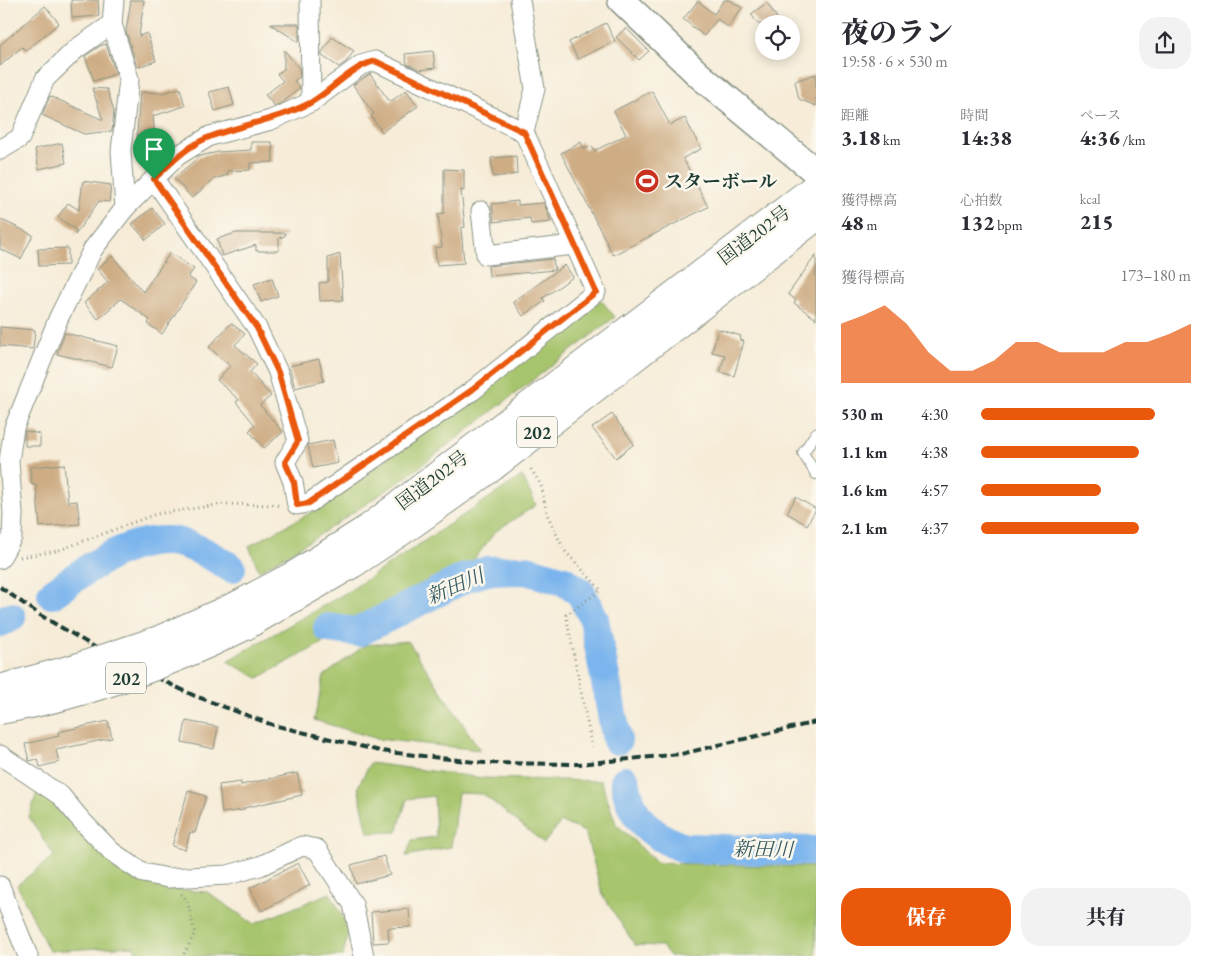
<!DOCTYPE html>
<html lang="ja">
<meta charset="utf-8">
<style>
body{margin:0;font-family:"EB Garamond","Noto Serif JP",serif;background:#f2f2f3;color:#2b2b33;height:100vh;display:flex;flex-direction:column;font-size:19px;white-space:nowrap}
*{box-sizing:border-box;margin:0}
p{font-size:16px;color:#7c7c81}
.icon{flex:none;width:28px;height:28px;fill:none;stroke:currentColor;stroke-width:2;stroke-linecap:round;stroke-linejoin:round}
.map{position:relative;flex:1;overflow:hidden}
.drawer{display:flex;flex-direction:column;background:#fff;width:400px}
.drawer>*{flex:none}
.buttons{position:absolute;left:755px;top:15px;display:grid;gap:10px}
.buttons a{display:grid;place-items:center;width:45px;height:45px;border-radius:50%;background:#fff;box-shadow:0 2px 12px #0003;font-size:25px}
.pin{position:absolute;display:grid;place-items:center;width:42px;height:42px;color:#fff;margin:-51px -21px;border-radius:50% 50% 50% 0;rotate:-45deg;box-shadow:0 0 5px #0007}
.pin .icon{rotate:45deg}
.round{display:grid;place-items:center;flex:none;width:52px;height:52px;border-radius:20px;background:#f2f2f3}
.headline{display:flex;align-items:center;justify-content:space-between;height:85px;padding:0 25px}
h1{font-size:28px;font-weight:800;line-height:38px}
.metrics{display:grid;grid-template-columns:repeat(3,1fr);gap:8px;height:85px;padding:5px 25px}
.metrics div{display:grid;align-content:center}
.metrics b{font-size:21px;font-weight:800}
.metrics small{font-size:14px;font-weight:400}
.metrics p{font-size:14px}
.chart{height:140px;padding:10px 25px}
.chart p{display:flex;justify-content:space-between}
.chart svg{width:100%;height:90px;margin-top:5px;fill:#ea580c;opacity:.7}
.cta{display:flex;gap:10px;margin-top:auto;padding:10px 25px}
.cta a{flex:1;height:58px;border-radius:20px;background:#ea580c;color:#fff;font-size:20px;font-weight:800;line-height:58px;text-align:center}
.cta a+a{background:#f2f2f3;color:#2b2b33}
ul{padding:0 25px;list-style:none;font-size:16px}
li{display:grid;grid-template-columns:80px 60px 1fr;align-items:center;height:38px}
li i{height:12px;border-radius:6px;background:#ea580c}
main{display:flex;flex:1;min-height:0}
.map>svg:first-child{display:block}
.green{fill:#a7c56d;stroke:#638150}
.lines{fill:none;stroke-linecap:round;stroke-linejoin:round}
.river{stroke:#7cb5ed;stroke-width:30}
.building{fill:#cead85}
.lane-casing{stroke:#8a9486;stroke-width:12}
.street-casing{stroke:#8a9486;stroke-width:21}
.secondary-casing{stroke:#8a9486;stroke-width:29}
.highway-casing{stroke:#8a9486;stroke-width:30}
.path{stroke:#8a9486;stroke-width:3;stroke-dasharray:1 4;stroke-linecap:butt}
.lane{stroke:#fff;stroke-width:10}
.street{stroke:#fff;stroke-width:19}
.secondary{stroke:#fff;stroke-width:26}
.highway{stroke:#fff;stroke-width:28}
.rail{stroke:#1f3d34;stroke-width:4;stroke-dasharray:8 4;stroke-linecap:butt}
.highway-bridge-casing{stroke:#8a9486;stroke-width:30;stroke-linecap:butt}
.highway-bridge{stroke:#fff;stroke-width:28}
.route-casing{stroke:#fff;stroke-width:10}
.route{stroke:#ea580c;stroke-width:6}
.labels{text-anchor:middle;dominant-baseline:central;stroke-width:5;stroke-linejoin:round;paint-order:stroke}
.shield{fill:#fbf7ec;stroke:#61756b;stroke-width:1}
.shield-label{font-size:18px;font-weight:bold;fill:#1f3d34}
.poi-label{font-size:19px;font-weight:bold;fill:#1f3d34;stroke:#fbf7ec;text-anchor:start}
.street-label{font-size:19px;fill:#1f3d34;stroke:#fbf7ec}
.water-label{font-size:20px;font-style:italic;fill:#365b62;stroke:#fbf7ec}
</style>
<main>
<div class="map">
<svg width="816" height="956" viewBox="0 0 816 956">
<rect width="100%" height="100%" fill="#fbf7ec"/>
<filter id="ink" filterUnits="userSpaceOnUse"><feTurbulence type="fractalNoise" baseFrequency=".02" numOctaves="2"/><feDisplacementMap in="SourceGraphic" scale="10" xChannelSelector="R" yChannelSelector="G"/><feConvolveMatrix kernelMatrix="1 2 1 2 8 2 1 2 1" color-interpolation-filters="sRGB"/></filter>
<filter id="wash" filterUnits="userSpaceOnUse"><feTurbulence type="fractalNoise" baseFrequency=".0096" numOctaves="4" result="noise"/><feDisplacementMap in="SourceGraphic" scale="20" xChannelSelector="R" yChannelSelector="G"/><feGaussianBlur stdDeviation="1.12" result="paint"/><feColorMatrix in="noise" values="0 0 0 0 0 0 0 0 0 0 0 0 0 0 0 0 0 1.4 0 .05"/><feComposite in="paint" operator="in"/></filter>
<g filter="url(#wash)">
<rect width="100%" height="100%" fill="#f6ecd8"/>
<g class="green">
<polygon points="601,300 615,317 409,475 318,536 259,571 249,546 323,506"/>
<polygon points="522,476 536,505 496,531 472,562 258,678 227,661 349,591"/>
<polygon points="408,641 480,750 378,739 314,720 324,676 365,645"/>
<polygon points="370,763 483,778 601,781 616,824 657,863 816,867 816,956 670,956 662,946 635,945 603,896 585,832 561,822 544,843 483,794 458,793 451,847 406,856 412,840 436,837 434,796 407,799 397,832 368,833 358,787"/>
<polygon points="38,789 66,811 118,869 172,889 207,892 254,924 330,893 349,928 343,956 139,956 133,946 49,951 17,885 54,856 29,817"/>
</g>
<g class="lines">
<g class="river">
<path d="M52 594C87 568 138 530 184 544 201 549 216 558 231 568"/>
<polyline points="0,622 11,617"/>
<polyline points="328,628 358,632 465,578 487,571 526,570 564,581 581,593 594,619 617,740"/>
<path d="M625 781C627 790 629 800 633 808 643 829 663 840 684 848L816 851"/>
</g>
</g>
<g id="blocks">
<g class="building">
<polygon points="71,0 98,0 99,16 72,18"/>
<polygon points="131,0 144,0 139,36 147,33 156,61 137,67 126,31"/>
<polygon points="724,0 730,0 742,8 728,27 717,19 704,36 683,19 698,1 714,14"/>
<polygon points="767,3 781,24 758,24 751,14"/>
<polygon points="45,6 59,23 26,51 22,47 0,66 0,45"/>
<polygon points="606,23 615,41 578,59 569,42"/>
<polygon points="270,24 299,24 299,42"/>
<polygon points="626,28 649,51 639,60 616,37"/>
<polygon points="332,37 354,51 347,61 339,67 322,56 322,52"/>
<polygon points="106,44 116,74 94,81 85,56 100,46"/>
<polygon points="284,50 299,68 300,77 294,81 300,88 282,103 275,106 265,95 283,81 277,74 284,69"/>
<polygon points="433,51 435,68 420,70 407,64 405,54"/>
<polygon points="370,74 390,102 406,90 418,106 382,132 371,116 374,114 353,85"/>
<polygon points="816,74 816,106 799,99 795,81"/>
<polygon points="229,87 234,105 215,111 209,92"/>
<polygon points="92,88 107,89 114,111 112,131 84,134 42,115 50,96 103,120"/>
<polygon points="180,88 185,106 153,116 156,147 138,149 137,133 140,92 162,93"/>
<polygon points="652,91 670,125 685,118 701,149 683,158 708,207 613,255 561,153 581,142 584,149 592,146 594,151 626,135 614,111"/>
<polygon points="251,142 272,142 273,162 250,163 250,170 227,171 228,175 214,179 192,198 174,178 200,156 218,152 251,150"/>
<polygon points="62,143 66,163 39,169 35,149"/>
<polygon points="516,156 517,174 493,177 491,158"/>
<polygon points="444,169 464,170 464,191 461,190 465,227 461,228 464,263 437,265 435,248 442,247 438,214 444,213"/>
<polygon points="83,181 111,185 109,202 99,201 75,235 76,230 58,217 68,203 79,210"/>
<polygon points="518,201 518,205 544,203 551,222 531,224 530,218 494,222 492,204"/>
<polygon points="152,208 165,224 146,240 132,224"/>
<polygon points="0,219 33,235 21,259 0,249"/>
<polygon points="236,233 285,233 285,236 279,238 279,251 256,251 256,245 222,256 217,239"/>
<polygon points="68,248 68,265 39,266 38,249"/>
<polygon points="170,253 194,269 188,277 196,282 162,334 148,324 150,320 121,299 98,319 84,303 108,282 97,269 112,256 143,292"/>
<polygon points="340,254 343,300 320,301 319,283 328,282 328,258"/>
<polygon points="816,255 816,319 794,303 796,300 788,294"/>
<polygon points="553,259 555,270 489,276 488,266"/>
<polygon points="565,265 573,277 543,298 545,301 523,316 513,302"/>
<polygon points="272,278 278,296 261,302 254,284"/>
<polygon points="231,323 245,334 235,345 257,364 250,372 271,396 260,405 283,432 264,448 249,431 255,425 236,402 239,400 217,380 230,366 209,347"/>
<polygon points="0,327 35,330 33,349 0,346"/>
<polygon points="718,329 741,336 740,340 744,341 734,376 720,372 725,355 712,352"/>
<polygon points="65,333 118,346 112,367 57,354"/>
<polygon points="319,359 324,381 295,388 289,366"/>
<polygon points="612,414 634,444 616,458 592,428"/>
<polygon points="25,431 40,434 40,446 25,446"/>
<polygon points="333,440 338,463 313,468 308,445"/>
<polygon points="64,464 68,502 77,501 80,524 40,527 36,485 32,485 30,467"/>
<polygon points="796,497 816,509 807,525 787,513"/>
<polygon points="108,721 112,738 56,750 59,762 40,767 38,759 29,761 25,744 59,736 58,732"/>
<polygon points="186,721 218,727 214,749 182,742"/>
<polygon points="297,773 302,795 244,808 244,810 222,813 219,785 241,782 241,785"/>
<polygon points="188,791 206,796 195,833 190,832 185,850 172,846"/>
<polygon points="384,856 390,875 356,884 351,865"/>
<polygon points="298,863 310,885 262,911 250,888"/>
<polygon points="409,909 410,927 388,928 389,942 373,943 371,912"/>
</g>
</g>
</g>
<g filter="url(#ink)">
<use href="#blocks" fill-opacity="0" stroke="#8a9486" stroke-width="1"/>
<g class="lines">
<defs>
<polyline id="lane" points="816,433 803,453 816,474"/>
<g id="street">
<polyline points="114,0 112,24 129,79 121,151 125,208"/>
<polyline points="310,0 311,102"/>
<polyline points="0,150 20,138 45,79 76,49 112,24"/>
<polyline points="154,179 257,328 278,372 298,441 285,462 293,482 297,505 309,503 472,391 596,292 524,132"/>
<polyline points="481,211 486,255 574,245"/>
<polyline points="0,559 12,537 13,513 9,461 14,428 59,317 93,249 125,208 177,156 210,136 271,120 311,102 361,65 375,61 524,132 535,89 520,0"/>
<polyline points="0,755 61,796 81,820 112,852 143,873 168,878 228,875 260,866 302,846 317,849 353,904 364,956"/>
<polyline points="0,886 28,956"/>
</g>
<polyline id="secondary" points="621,0 699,75 816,172"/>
<g id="highway">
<polyline points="238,605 298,573 369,528 816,187"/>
<polyline points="245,626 352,564 412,524 492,467 816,217"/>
</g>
</defs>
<use href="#lane" class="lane-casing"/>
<use href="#street" class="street-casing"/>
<use href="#secondary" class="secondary-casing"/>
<use href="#highway" class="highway-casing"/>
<g class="path">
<polyline points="531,469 541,485 547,514 564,550 601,590 566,615 592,747"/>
<polyline points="20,557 57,551 156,514 224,504 281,505"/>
<polyline points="181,894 187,900 195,933 183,956"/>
</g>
<use href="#lane" class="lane"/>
<use href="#street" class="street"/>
<use href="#secondary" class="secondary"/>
<use href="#highway" class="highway"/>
<polyline class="rail" points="0,587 40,615 103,652 195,696 273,725 380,751 484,763 579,764 681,754 816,722"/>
<defs>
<g id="highway-bridge">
<polyline points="0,689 76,668 159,640 238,605"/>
<path d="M0 710C85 695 167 665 245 626"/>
</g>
</defs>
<use href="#highway-bridge" class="highway-bridge-casing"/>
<use href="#highway-bridge" class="highway-bridge"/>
</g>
</g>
<g class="lines" filter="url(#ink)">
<defs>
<path id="route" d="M375 61 524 132 596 292 472 390 309 503 297 505 294 482 285 462 298 441 278 372 257 328 154 179C171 163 189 144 212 136 245 124 279 119 310 103 333 90 349 68 375 61Z"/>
</defs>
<use href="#route" class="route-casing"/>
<use href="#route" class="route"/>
</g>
<defs>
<symbol id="stadium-disc" viewBox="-11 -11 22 22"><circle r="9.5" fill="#c8321e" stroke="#fbf7ec"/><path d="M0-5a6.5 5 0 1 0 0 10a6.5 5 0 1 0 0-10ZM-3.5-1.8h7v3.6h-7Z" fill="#fff"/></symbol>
</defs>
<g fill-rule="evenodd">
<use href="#stadium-disc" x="633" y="167" width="28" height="28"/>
</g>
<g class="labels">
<g class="shield">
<rect x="517" y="416.5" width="40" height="31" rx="4"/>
<rect x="106" y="662.5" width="40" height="31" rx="4"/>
</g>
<g class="shield-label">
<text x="537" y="432">202</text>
<text x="126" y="678">202</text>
</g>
<g class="poi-label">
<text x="664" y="181">スターボール</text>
</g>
<g class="street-label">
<text transform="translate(754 235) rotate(-37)">国道202号</text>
<text transform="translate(432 480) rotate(-37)">国道202号</text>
</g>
<g class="water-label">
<text transform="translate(455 586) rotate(-23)">新田川</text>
<text transform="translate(763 849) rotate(1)">新田川</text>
</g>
</g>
</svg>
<div class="buttons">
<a><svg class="icon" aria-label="locate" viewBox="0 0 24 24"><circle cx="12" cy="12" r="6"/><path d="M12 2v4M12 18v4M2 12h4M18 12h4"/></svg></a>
</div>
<div class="pin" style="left:154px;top:179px;background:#1e9e55"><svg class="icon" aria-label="arrive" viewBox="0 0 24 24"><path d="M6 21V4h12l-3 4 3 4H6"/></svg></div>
</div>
<section class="drawer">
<div class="headline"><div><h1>夜のラン</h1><p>19:58 · 6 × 530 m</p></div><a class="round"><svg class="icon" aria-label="share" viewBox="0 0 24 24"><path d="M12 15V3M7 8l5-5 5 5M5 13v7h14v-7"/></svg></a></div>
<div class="metrics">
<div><p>距離</p><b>3.18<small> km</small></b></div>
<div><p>時間</p><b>14:38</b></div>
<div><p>ペース</p><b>4:36<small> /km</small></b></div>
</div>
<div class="metrics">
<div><p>獲得標高</p><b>48<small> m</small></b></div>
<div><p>心拍数</p><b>132<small> bpm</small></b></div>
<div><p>kcal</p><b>215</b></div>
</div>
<div class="chart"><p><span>獲得標高</span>173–180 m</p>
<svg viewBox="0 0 160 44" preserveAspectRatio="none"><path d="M0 44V15L10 11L20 6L30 15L40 29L50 38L60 38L70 33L80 24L90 24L100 29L110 29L120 29L130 24L140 24L150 20L160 15V44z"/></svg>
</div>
<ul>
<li><b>530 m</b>4:30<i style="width:83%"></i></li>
<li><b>1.1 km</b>4:38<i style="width:75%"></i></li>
<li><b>1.6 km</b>4:57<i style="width:57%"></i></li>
<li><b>2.1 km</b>4:37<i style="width:75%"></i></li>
</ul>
<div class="cta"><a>保存</a><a>共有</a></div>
</section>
</main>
